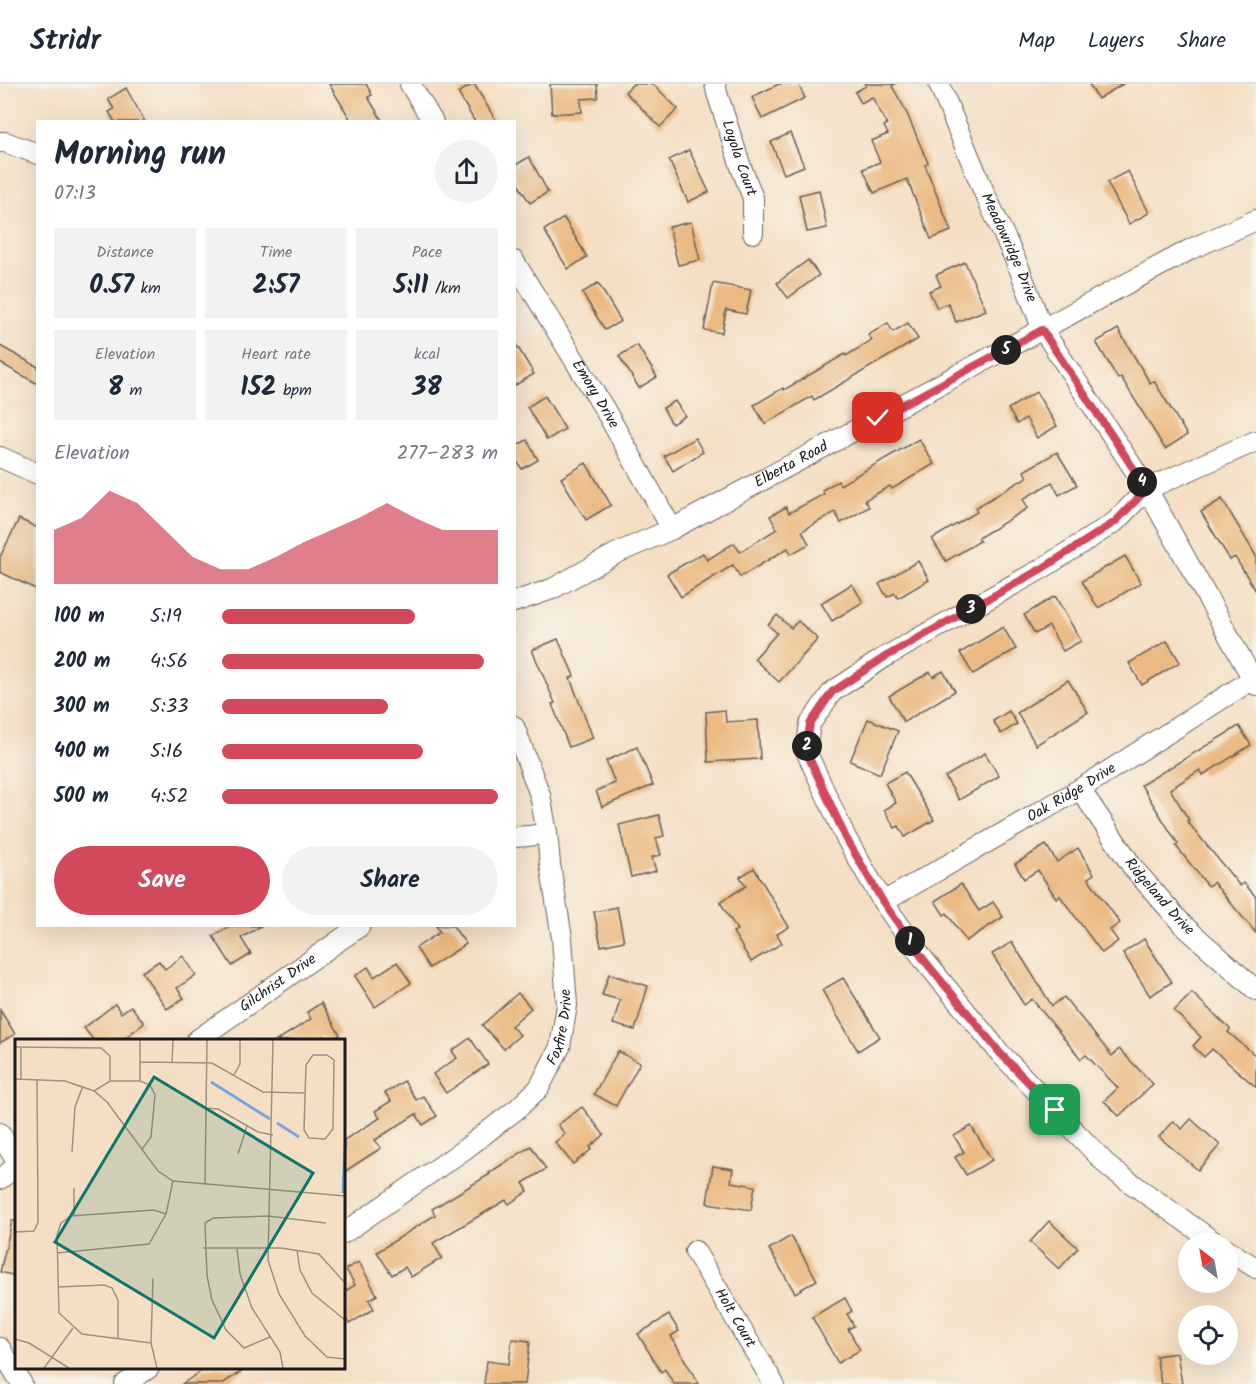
<!DOCTYPE html>
<meta charset="utf-8">
<style>
body{margin:0;font-family:Kalam,sans-serif;background:#f2f2f3;color:#1f2937;height:100vh;display:flex;flex-direction:column;font-size:22px;white-space:nowrap}
*{box-sizing:border-box;margin:0}
p{font-size:20px;color:#747a83}
.icon{flex:none;width:33px;height:33px;fill:none;stroke:currentColor;stroke-width:2;stroke-linecap:round;stroke-linejoin:round}
.map{position:relative;flex:1;overflow:hidden}
.details{position:absolute;left:36px;top:36px;width:480px;height:807px;display:flex;flex-direction:column;background:#fff;border-radius:0px;box-shadow:0 6px 24px #0002}
.details>*{flex:none}
.needle{width:39px;rotate:329deg}
.tools{position:absolute;left:1178px;top:1149px;display:grid;gap:12px}
.tools a{display:grid;place-items:center;width:60px;height:60px;border-radius:50%;background:#fff;box-shadow:0 6px 24px #0002;font-size:30px}
.pin{position:absolute;display:grid;place-items:center;width:51px;height:51px;color:#fff;margin:-26px;border-radius:12px;box-shadow:0 3px 9px #0006}
.km{position:absolute;width:30px;height:30px;margin:-15px;border-radius:50%;background:#222;color:#fff;font-size:16px;line-height:30px;text-align:center}
.round{display:grid;place-items:center;flex:none;width:63px;height:63px;border-radius:32px;background:#f2f2f3}
.head{display:flex;align-items:center;justify-content:space-between;height:102px;padding:0 18px}
h1{font-size:33px;font-weight:800;line-height:45px}
.stats{display:grid;grid-template-columns:repeat(3,1fr);gap:9px;height:102px;padding:6px 18px}
.stats div{display:grid;align-content:center;border-radius:0px;background:#f2f2f3;text-align:center}
.stats b{font-size:26px;font-weight:800}
.stats small{font-size:16px;font-weight:400}
.stats p{font-size:16px}
.chart{height:168px;padding:12px 18px}
.chart p{display:flex;justify-content:space-between}
.chart svg{width:100%;height:108px;margin-top:6px;fill:#d1495b;opacity:.7}
.action{display:flex;gap:12px;margin-top:auto;padding:12px 18px}
.action a{flex:1;height:69px;border-radius:36px;background:#d1495b;color:#fff;font-size:24px;font-weight:800;line-height:69px;text-align:center}
.action a+a{background:#f2f2f3;color:#1f2937}
ul{padding:0 18px;list-style:none;font-size:20px}
li{display:grid;grid-template-columns:96px 72px 1fr;align-items:center;height:45px}
li i{height:15px;border-radius:8px;background:#d1495b}
header{display:flex;align-items:center;gap:36px;box-sizing:border-box;height:84px;padding:0 30px;background:#fff;border-bottom:2px solid #e0e1e3}
header strong{font-size:28px}
nav{display:flex;gap:33px;margin-inline-start:auto;font-size:21px}
.map>svg:first-child{display:block}
.building{fill:#ebb981}
.lines{fill:none;stroke-linecap:round;stroke-linejoin:round}
.minor-casing{stroke:#686057;stroke-width:22}
.minor{stroke:#fff;stroke-width:20}
.route-casing{stroke:#fff;stroke-width:12}
.route{stroke:#d1495b;stroke-width:8}
.labels{text-anchor:middle;dominant-baseline:central;stroke-width:4.5;stroke-linejoin:round;paint-order:stroke}
.street-label{font-size:15px;fill:#1c1c1c;stroke:#f7f3e8}
.inset-river{fill:none;stroke:#77a7e2;stroke-width:3}
.inset-road{fill:none;stroke:#9e9181;stroke-width:1.5}
.view{fill:#0f766e;fill-opacity:0.15;stroke:#0f766e;stroke-width:3}
.inset-edge{fill:none;stroke:#1c1c1c;stroke-width:3}
</style>
<header>
<strong>Stridr</strong>
<nav><a>Map</a><a>Layers</a><a>Share</a></nav>
</header>
<div class="map">
<svg width="1256" height="1300" viewBox="0 0 1256 1300">
<rect width="100%" height="100%" fill="#f7f3e8"/>
<filter id="ink" filterUnits="userSpaceOnUse"><feTurbulence type="fractalNoise" baseFrequency=".0167" numOctaves="2"/><feDisplacementMap in="SourceGraphic" scale="12" xChannelSelector="R" yChannelSelector="G"/><feConvolveMatrix kernelMatrix="1 2 1 2 8 2 1 2 1" color-interpolation-filters="sRGB"/></filter>
<filter id="wash" filterUnits="userSpaceOnUse"><feTurbulence type="fractalNoise" baseFrequency=".008" numOctaves="4" result="noise"/><feDisplacementMap in="SourceGraphic" scale="24" xChannelSelector="R" yChannelSelector="G"/><feGaussianBlur stdDeviation="1.35" result="paint"/><feColorMatrix in="noise" values="0 0 0 0 0 0 0 0 0 0 0 0 0 0 0 0 0 1.4 0 .05"/><feComposite in="paint" operator="in"/></filter>
<g filter="url(#wash)">
<rect width="100%" height="100%" fill="#f4dfc4"/>
<g id="blocks">
<g class="building">
<polygon points="329,0 366,0 372,11 368,13 383,38 352,38"/>
<polygon points="473,0 474,0 497,38 475,38 458,9"/>
<polygon points="550,0 597,0 598,14 581,15 582,28 552,30"/>
<polygon points="633,0 653,0 678,25 660,43 625,8"/>
<polygon points="779,0 798,0 805,14 762,35 752,13"/>
<polygon points="865,0 895,0 892,2 905,25 928,79 925,81 951,147 931,155 907,95 874,109 863,85 880,78 871,57 888,50 884,42 887,40 872,13 861,19 855,8 866,2"/>
<polygon points="1089,0 1123,0 1098,15"/>
<polygon points="126,4 145,38 115,38 109,28 114,25 108,15"/>
<polygon points="790,49 804,82 784,90 771,58"/>
<polygon points="689,66 709,108 688,118 669,76"/>
<polygon points="529,73 548,108 530,119 514,94 514,82"/>
<polygon points="1128,87 1149,129 1129,140 1107,98"/>
<polygon points="819,106 827,144 807,148 799,111"/>
<polygon points="564,134 587,173 568,185 544,146"/>
<polygon points="691,138 700,176 678,181 669,143"/>
<polygon points="808,176 819,191 788,214 777,199"/>
<polygon points="965,178 986,226 956,238 948,219 937,224 929,207 941,202 936,191"/>
<polygon points="598,199 621,237 605,246 582,209"/>
<polygon points="713,199 751,206 746,230 726,226 722,249 704,246"/>
<polygon points="888,239 893,248 908,239 918,255 814,316 812,312 765,340 754,321 783,304 784,306 845,270 846,272 872,256 868,251"/>
<polygon points="1118,245 1150,299 1154,297 1187,351 1165,365 1121,293 1118,295 1096,258"/>
<polygon points="514,257 534,290 514,302"/>
<polygon points="637,261 657,293 639,304 619,272"/>
<polygon points="0,262 38,283 38,300 0,279"/>
<polygon points="1036,308 1057,342 1037,354 1026,334 1017,340 1008,325"/>
<polygon points="545,312 565,345 547,356 527,323"/>
<polygon points="675,317 685,332 672,340 663,324"/>
<polygon points="695,354 703,368 673,387 664,372"/>
<polygon points="919,355 934,380 892,405 890,402 865,416 869,423 841,439 835,428 802,447 809,460 791,470 788,464 740,493 733,481 681,513 667,490 703,469 707,476 734,459 740,468 777,445 770,432 786,423 789,429 824,410 822,406 838,397 840,401"/>
<polygon points="527,356 538,376 522,385 514,373 514,363"/>
<polygon points="1057,368 1077,401 1059,411 1052,398 1023,415 1028,424 978,454 980,457 946,477 932,455 977,428 975,424 1027,393 1024,387"/>
<polygon points="586,379 611,421 586,436 561,394"/>
<polygon points="1222,415 1256,472 1256,507 1235,473 1230,476 1201,428"/>
<polygon points="19,435 38,444 38,506 0,488 0,473"/>
<polygon points="1125,472 1141,499 1098,524 1082,497"/>
<polygon points="918,477 929,496 898,514 895,509 887,513 879,500"/>
<polygon points="852,500 863,518 832,537 821,519"/>
<polygon points="1055,512 1081,557 1063,567 1049,542 1035,550 1024,531"/>
<polygon points="777,531 791,544 798,537 818,555 779,598 754,575 777,549 768,541"/>
<polygon points="1003,543 1016,565 973,590 960,569"/>
<polygon points="558,555 574,592 570,594 593,654 569,663 552,620 555,619 532,566"/>
<polygon points="1167,557 1180,578 1142,601 1129,579"/>
<polygon points="943,587 955,607 904,638 889,612 930,588 933,593"/>
<polygon points="1068,596 1088,628 1036,661 1017,629"/>
<polygon points="725,626 726,638 758,636 760,675 708,678 706,628"/>
<polygon points="1009,627 1017,640 1001,650 993,637"/>
<polygon points="868,635 898,647 880,690 850,677"/>
<polygon points="1239,642 1251,661 1203,691 1200,686 1170,705 1189,736 1187,737 1240,802 1244,799 1256,813 1256,849 1213,798 1208,802 1176,762 1178,760 1141,701"/>
<polygon points="637,663 653,701 602,723 596,707 615,699 606,677"/>
<polygon points="985,669 999,692 959,716 945,693"/>
<polygon points="905,688 934,736 905,753 899,742 895,744 884,726 896,719 885,699"/>
<polygon points="659,731 664,752 656,754 661,771 652,773 656,787 631,793 619,741"/>
<polygon points="1046,761 1057,778 1078,764 1094,790 1088,794 1120,839 1110,846 1118,857 1102,869 1060,812 1056,814 1038,786 1024,795 1015,780"/>
<polygon points="754,784 789,843 777,850 782,859 751,878 733,848 737,846 720,818 746,802 740,793"/>
<polygon points="961,800 979,827 993,818 1003,833 966,857 947,829 944,831 935,817"/>
<polygon points="617,823 624,857 601,862 594,828"/>
<polygon points="230,842 261,842 241,854 251,870 232,882 213,852"/>
<polygon points="436,842 453,842 466,860 429,884 416,864 440,848"/>
<polygon points="1144,855 1172,898 1150,912 1123,869"/>
<polygon points="1012,858 1052,922 1064,913 1112,972 1119,965 1153,1000 1119,1032 1104,1017 1118,1004 1086,971 1081,975 1032,915 1024,921 992,870"/>
<polygon points="183,872 196,891 177,904 184,914 167,925 142,888 159,877 165,885"/>
<polygon points="397,878 411,899 375,923 355,892 368,883 374,893"/>
<polygon points="609,890 648,902 635,946 613,940 620,916 602,911"/>
<polygon points="843,894 880,953 858,967 822,906"/>
<polygon points="518,909 531,924 511,942 520,951 504,965 482,941"/>
<polygon points="1192,909 1230,945 1228,948 1256,972 1256,1003 1212,965 1204,973 1193,962 1201,953 1174,927"/>
<polygon points="321,919 340,951 330,957 327,957 324,952 316,957 276,957 311,935 307,928"/>
<polygon points="115,920 121,929 131,922 144,939 121,957 94,957 84,944"/>
<polygon points="0,926 15,950 0,959"/>
<polygon points="470,954 488,980 446,1009 433,990 457,974 452,967"/>
<polygon points="618,967 640,979 616,1022 594,1010"/>
<polygon points="404,997 416,1016 423,1012 437,1032 423,1041 416,1030 375,1056 381,1064 344,1088 344,1056 380,1034 375,1027 391,1017 385,1009"/>
<polygon points="582,1023 604,1051 590,1063 592,1065 573,1080 555,1058 565,1050 558,1041"/>
<polygon points="1191,1035 1220,1061 1198,1086 1159,1053 1173,1037 1182,1045"/>
<polygon points="971,1042 992,1076 966,1091 955,1073 964,1068 954,1052"/>
<polygon points="531,1062 546,1085 523,1099 528,1107 509,1120 506,1116 433,1159 442,1174 411,1193 405,1183 392,1191 377,1168 435,1131 432,1125 490,1090 489,1089"/>
<polygon points="713,1082 733,1085 731,1098 755,1102 751,1126 707,1119"/>
<polygon points="12,1137 16,1137 16,1192 0,1188"/>
<polygon points="1049,1137 1078,1164 1059,1185 1030,1158"/>
<polygon points="791,1152 817,1196 795,1209 769,1165"/>
<polygon points="359,1178 377,1211 369,1216 374,1225 349,1240 344,1229 344,1208 355,1201 346,1185"/>
<polygon points="845,1214 852,1227 847,1230 854,1242 848,1245 860,1266 838,1279 812,1233"/>
<polygon points="669,1231 679,1247 671,1252 699,1300 674,1300 665,1285 661,1288 638,1250"/>
<polygon points="512,1255 530,1257 525,1300 484,1300 487,1277 509,1280"/>
<polygon points="1177,1269 1182,1300 1161,1300 1156,1272"/>
<polygon points="206,1284 247,1284 222,1300 182,1300"/>
</g>
</g>
</g>
<g filter="url(#ink)">
<use href="#blocks" fill-opacity="0" stroke="#686057" stroke-width="1.5"/>
<g class="lines">
<defs>
<g id="minor">
<polyline points="410,0 433,38"/>
<path id="s1" d="M715 0 717 9 741 83 753 114V149"/>
<path id="s2" d="M939 0 984 108 1019 184 1043 246 1147 405 1256 601"/>
<polyline points="0,58 5,58 38,70"/>
<path id="s3" d="M514 177 605 326 672 445"/>
<polyline points="0,373 38,390"/>
<path id="s4" d="M514 518 552 505 617 469 672 445 1191 165 1256 136"/>
<path id="s5" d="M1080 705 1134 785 1183 841 1256 906"/>
<polyline points="514,753 529,752 547,749"/>
<path id="s6" d="M883 818 1080 705 1256 593"/>
<path id="s7" d="M197 956 360 842"/>
<polyline points="0,1049 16,1077"/>
<polyline points="0,1095 16,1083"/>
<path id="s8" d="M344 1149 465 1065 517 1025 539 1004 560 963 567 921 562 854 550 780 547 749 540 711 514 642"/>
<polyline points="1217,1160 1110,1084 1000,969 924,876 883,818 846,754 806,667 810,640 832,608 885,573 1043,484 1115,438 1147,405 1256,357"/>
<polyline points="1227,1166 1256,1184"/>
<path id="s9" d="M695 1167 774 1300"/>
<polyline points="0,1264 22,1300"/>
<polyline points="125,1300 149,1284"/>
</g>
</defs>
<use href="#minor" class="minor-casing"/>
<use href="#minor" class="minor"/>
</g>
</g>
<g class="lines" filter="url(#ink)">
<defs>
<polyline id="route" points="878,334 1042,246 1147,405 1115,438 1043,484 885,573 832,608 810,640 806,667 846,754 883,818 924,876 962,922 1000,969 1055,1026"/>
</defs>
<use href="#route" class="route-casing"/>
<use href="#route" class="route"/>
</g>
<g class="labels">
<g class="street-label">
<text stroke="none"><textPath href="#s1" startOffset="78">Loyola Court</textPath></text>
<text stroke="none"><textPath href="#s2" startOffset="178">Meadowridge Drive</textPath></text>
<text stroke="none"><textPath href="#s3" startOffset="156">Emory Drive</textPath></text>
<text stroke="none"><textPath href="#s4" startOffset="310">Elberta Road</textPath></text>
<text stroke="none"><textPath href="#s6" startOffset="218">Oak Ridge Drive</textPath></text>
<text stroke="none"><textPath href="#s5" startOffset="134">Ridgeland Drive</textPath></text>
<text stroke="none"><textPath href="#s7" startOffset="99">Gilchrist Drive</textPath></text>
<text stroke="none"><textPath href="#s8" startOffset="309">Foxfire Drive</textPath></text>
<text stroke="none"><textPath href="#s9" startOffset="78">Holt Court</textPath></text>
</g>
</g>
<g transform="translate(15 955)">
<rect width="330" height="330" fill="#f4dfc4"/>
<path class="inset-river" d="M196 43 255 80M262 84 284 98M328 154 330 105"/>
<path class="inset-road" d="M258 1 253 221 264 255 290 297 312 318 330 320M0 8 86 9 95 17V42M298 16H312L319 21 318 90 310 100 294 99 289 91 291 26ZM125 23 197 24 248 53 290 54M157 24 158 1M219 36 225 25V1M0 40 50 42 79 52 92 63 143 132 158 142 330 157M6 40V8M125 42V1M79 52 95 42H125L135 46 140 56 136 98 127 110M191 69 203 70 243 93 258 96M57 113 60 68 68 47M223 115 232 87M190 146 192 1M59 149V177M0 193 19 192 23 183 22 40M188 209H266L304 215 330 244M222 210 225 235 237 269 265 313 268 329M282 211 285 231 297 254 330 281M42 214 134 205 151 175 158 142M43 248 89 246 97 249 103 261V299M255 298 229 309 211 291 197 261 192 237 190 184 198 179 253 177 311 184M0 300 14 304 54 329M136 304 138 239M29 329 58 289M142 329 136 304 67 295 44 274 42 196 46 184 56 177 139 171 151 175"/>
<path class="view" d="M139 38 298 134 199 299 40 203Z"/>
<rect width="330" height="330" class="inset-edge"/>
</g>
</svg>
<div class="tools">
<a><svg class="needle" viewBox="-14 -14 28 28"><path d="M0-13l5 13h-10z" fill="#e53935"/><path d="M0 13l5-13h-10z" fill="#747a83"/></svg></a>
<a><svg class="icon" aria-label="locate" viewBox="0 0 24 24"><circle cx="12" cy="12" r="6"/><path d="M12 2v4M12 18v4M2 12h4M18 12h4"/></svg></a>
</div>
<div class="pin" style="left:1055px;top:1026px;background:#1e9e55"><svg class="icon" aria-label="arrive" viewBox="0 0 24 24"><path d="M6 21V4h12l-3 4 3 4H6"/></svg></div>
<div class="pin" style="left:878px;top:334px;background:#d93025"><svg class="icon" aria-label="check" viewBox="0 0 24 24"><path d="M5 12l5 5 9-10"/></svg></div>
<b class="km" style="left:910px;top:857px">1</b>
<b class="km" style="left:807px;top:662px">2</b>
<b class="km" style="left:971px;top:525px">3</b>
<b class="km" style="left:1142px;top:398px">4</b>
<b class="km" style="left:1006px;top:266px">5</b>
<section class="details">
<div class="head"><div><h1>Morning run</h1><p>07:13</p></div><a class="round"><svg class="icon" aria-label="share" viewBox="0 0 24 24"><path d="M12 15V3M7 8l5-5 5 5M5 13v7h14v-7"/></svg></a></div>
<div class="stats">
<div><p>Distance</p><b>0.57<small> km</small></b></div>
<div><p>Time</p><b>2:57</b></div>
<div><p>Pace</p><b>5:11<small> /km</small></b></div>
</div>
<div class="stats">
<div><p>Elevation</p><b>8<small> m</small></b></div>
<div><p>Heart rate</p><b>152<small> bpm</small></b></div>
<div><p>kcal</p><b>38</b></div>
</div>
<div class="chart"><p><span>Elevation</span>277–283 m</p>
<svg viewBox="0 0 160 44" preserveAspectRatio="none"><path d="M0 44V22L10 17L20 6L30 11L40 22L50 33L60 38L70 38L80 33L90 27L100 22L110 17L120 11L130 17L140 22L150 22L160 22V44z"/></svg>
</div>
<ul>
<li><b>100 m</b>5:19<i style="width:70%"></i></li>
<li><b>200 m</b>4:56<i style="width:95%"></i></li>
<li><b>300 m</b>5:33<i style="width:60%"></i></li>
<li><b>400 m</b>5:16<i style="width:73%"></i></li>
<li><b>500 m</b>4:52<i style="width:100%"></i></li>
</ul>
<div class="action"><a>Save</a><a>Share</a></div>
</section>
</div>
